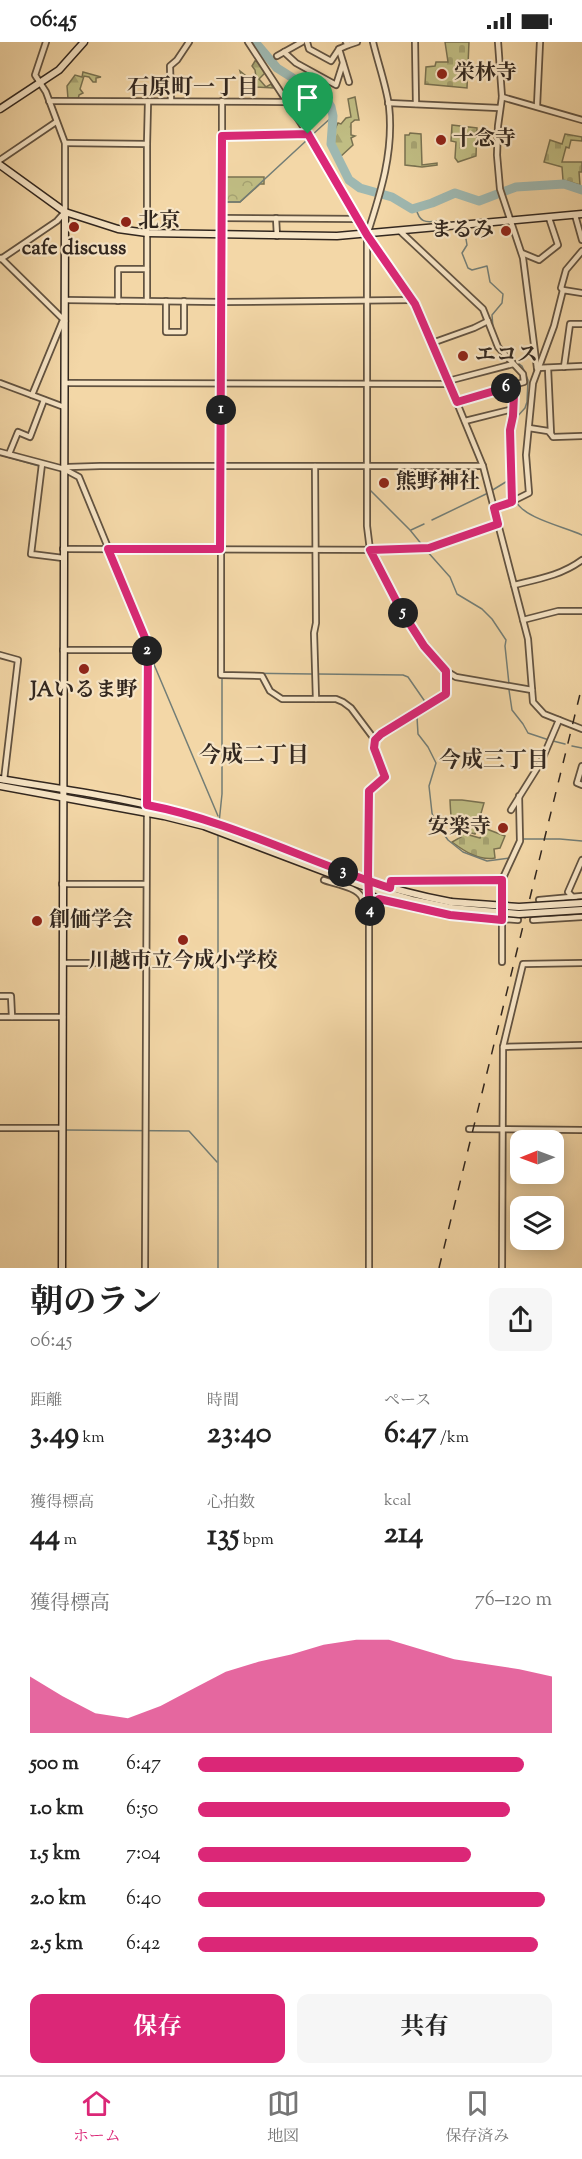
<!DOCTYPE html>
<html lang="ja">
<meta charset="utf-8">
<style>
body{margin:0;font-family:"Sorts Mill Goudy","Noto Serif JP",serif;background:#f6f6f6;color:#222;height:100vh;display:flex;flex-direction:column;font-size:22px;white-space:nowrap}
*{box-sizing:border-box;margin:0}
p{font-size:20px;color:#767676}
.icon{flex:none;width:33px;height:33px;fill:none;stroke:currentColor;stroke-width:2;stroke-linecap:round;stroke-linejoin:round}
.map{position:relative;height:1226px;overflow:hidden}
.side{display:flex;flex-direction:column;background:#fff;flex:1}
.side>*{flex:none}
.needle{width:39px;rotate:269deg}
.tools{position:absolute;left:510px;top:1088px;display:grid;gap:12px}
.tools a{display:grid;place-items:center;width:54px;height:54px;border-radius:12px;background:#fff;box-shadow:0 3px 15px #0003;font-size:30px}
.pin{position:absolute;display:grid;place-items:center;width:51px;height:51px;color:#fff;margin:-62px -26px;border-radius:50% 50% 50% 0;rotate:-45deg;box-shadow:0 0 6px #0007}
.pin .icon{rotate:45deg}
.km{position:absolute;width:30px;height:30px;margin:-15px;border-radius:50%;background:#222;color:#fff;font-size:16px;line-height:30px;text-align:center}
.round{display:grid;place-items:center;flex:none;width:63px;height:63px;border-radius:12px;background:#f6f6f6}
.summary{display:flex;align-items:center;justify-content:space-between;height:102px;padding:0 30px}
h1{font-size:33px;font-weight:700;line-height:45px}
.figures{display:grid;grid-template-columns:repeat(3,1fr);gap:9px;height:102px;padding:6px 30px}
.figures div{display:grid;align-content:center}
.figures b{font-size:30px;font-weight:700}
.figures small{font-size:16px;font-weight:400}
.figures p{font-size:16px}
.chart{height:168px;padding:12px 30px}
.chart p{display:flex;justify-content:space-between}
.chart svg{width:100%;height:108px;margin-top:6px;fill:#db2777;opacity:.7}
.button{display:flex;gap:12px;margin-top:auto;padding:12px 30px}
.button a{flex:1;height:69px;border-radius:12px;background:#db2777;color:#fff;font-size:24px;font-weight:700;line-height:69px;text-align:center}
.button a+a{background:#f6f6f6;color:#222}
ul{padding:0 30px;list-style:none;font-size:20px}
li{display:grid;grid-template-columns:96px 72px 1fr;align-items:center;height:45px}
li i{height:15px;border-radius:8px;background:#db2777}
.status{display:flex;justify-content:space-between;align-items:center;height:42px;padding:0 30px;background:#fff;direction:ltr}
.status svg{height:16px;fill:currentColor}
.tabs{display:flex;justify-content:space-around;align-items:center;height:84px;border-top:2px solid #e0e0e0;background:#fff;font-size:16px;color:#767676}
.tabs a{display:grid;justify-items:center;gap:3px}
.tabs .selected{color:#db2777}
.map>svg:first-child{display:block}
.grass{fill:#c0bd83;stroke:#797251;stroke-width:1.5}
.forest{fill:url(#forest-firs);stroke:#797251;stroke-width:1.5}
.cemetery{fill:url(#cemetery-stones);stroke:#797251;stroke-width:1.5}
.park{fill:url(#park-crowns);stroke:#797251;stroke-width:1.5}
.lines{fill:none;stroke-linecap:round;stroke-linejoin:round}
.stream{stroke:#737e77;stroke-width:1.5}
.river{stroke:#9eb8b1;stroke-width:9}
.street-casing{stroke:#625341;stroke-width:8}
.secondary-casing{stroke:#32271f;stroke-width:9}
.street{stroke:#f7e5c6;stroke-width:4.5}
.secondary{stroke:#f7e5c6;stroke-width:6}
.rail{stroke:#32271f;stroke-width:1.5;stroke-dasharray:10 10;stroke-linecap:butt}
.secondary-bridge-casing{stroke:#32271f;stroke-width:9;stroke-linecap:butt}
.secondary-bridge{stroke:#f7e5c6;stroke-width:6}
.route-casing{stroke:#fff;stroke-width:12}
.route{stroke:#db2777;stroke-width:8}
.poi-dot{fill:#8f2418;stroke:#f7e5c6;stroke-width:2}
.labels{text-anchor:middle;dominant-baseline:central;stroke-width:4.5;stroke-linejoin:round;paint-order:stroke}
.poi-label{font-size:21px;font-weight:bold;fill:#32271f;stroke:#f7e5c6;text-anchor:start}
.neighbourhood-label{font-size:22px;font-weight:bold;fill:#32271f;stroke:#f7e5c6}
</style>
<div class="status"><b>06:45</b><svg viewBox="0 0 49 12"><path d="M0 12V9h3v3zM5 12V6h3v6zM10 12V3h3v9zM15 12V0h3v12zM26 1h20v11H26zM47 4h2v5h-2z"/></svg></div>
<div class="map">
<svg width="582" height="1226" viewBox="0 0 582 1226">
<defs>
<pattern id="forest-firs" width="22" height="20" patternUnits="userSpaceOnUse" patternTransform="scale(1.5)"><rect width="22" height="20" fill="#c0bd83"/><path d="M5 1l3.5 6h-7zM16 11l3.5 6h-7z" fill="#a5a271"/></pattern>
<pattern id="cemetery-stones" width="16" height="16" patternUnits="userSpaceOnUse" patternTransform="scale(1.5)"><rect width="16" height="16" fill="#c0bd83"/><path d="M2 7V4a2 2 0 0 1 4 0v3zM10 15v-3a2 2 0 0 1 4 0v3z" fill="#a5a271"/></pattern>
<pattern id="park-crowns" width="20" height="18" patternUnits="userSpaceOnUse" patternTransform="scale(1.5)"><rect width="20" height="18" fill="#c0bd83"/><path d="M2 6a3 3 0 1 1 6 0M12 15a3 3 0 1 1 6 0" fill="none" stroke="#a5a271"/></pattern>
</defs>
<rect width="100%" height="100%" fill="#f3d7a7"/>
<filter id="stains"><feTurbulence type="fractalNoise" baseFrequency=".00333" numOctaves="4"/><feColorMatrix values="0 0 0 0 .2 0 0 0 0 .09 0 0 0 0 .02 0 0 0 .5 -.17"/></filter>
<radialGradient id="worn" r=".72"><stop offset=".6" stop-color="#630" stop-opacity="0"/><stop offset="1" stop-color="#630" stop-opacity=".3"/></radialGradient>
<path class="grass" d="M462 758 484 761 475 792C451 786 451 782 450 758Z"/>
<g class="forest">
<polygon points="255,19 258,20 265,31 259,37 266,45 271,42 273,46 256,45 242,36 240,29 250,37 256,35 255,28 252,24"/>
<polygon points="83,30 101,35 96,36 96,40 93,40 89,35 84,34 80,47 83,51 79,53 78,58 68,57 67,44 75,33 82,35"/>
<path d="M355 55 359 78H355L351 81V93L355 94 351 96 353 103 339 116 337 114C333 103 331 92 338 81L341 82 346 76 351 75 348 57Z"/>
</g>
<g class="cemetery">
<polygon points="445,0 469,0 467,46 425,42 426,25 435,24 436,20 448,20"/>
<polygon points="452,83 477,86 476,114 458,120 455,116 456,100 451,99"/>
<polygon points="410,91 421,92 422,123 437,121 437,123 422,125 405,123 405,93 409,93"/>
<polygon points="565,92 582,95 582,99 571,98 569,106 566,105 562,120 582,120 582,130 579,130 580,143 563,138 562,125 544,120 550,98 562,102"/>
<path d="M484 786 505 794 500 806 494 807 495 816C479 819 464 809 452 800L461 795 462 791 480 796Z"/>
</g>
<polygon class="park" points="224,135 264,135 264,142 260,142 240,160 224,160"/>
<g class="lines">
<g class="stream">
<polyline points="312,93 333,74"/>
<polyline points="225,160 240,160 307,98"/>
<path d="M416 166C421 189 435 175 450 180"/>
<polyline points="459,189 466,197 467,203 462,211 468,226 472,228 487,224 490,240 503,252 502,261 492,273 493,286"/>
<polyline points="223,258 224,199"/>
<polyline points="510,315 522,324 528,338 527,360 525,366 515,377 514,384 515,455"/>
<polyline points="0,413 39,424"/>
<polyline points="77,436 101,494"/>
<polyline points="370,448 410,488 423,504"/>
<polyline points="491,449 509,438"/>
<path d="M516 459C523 476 565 485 582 493"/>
<polyline points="432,478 486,452"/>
<polyline points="411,488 424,482"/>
<polyline points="426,508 450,535 457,552 482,567 492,577 506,598 505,604 509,642"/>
<polyline points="150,613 218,774"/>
<polyline points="238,631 312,632"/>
<polyline points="318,632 403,633 408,635 426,661"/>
<polyline points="509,648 512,668 523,682 528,691 549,698"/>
<polyline points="430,667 417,675 418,692 428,705 436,721 429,744 432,771 435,780 448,798 463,810 487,819 510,816"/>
<polyline points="553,699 565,702"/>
<polyline points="572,704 582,706"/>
<polyline points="219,781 222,752 222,636"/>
<polyline points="523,797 560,797 582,799"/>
<polyline points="65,1088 189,1089 217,1120"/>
<polyline points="0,1089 60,1089"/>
<polyline points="218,1226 218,792"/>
</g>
<polyline class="river" points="255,0 277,26 326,57 331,65 333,74 331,102 349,138 360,146 392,155 412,167 432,161 455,151 479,159 516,145 564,142 582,148"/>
<defs>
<g id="street">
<polyline points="248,0 308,92 367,193 415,263 427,288 483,424 528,597 533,660 544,672 582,687"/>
<polyline points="307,0 309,7 331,19 339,7"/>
<polyline points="346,0 348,3 339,7 349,40"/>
<path d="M373 0C378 21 386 43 389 64 394 109 381 150 367 193V484L370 508 401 568 430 610 446 629 456 635 532 648"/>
<polyline points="415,0 416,62"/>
<polyline points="498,0 502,55 498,84 497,113 500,147 523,216 537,326"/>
<polyline points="348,3 357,0"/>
<polyline points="284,10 296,21 336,43 343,21"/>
<polyline points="277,14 302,0"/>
<polyline points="502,55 582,78"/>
<polyline points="49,59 286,60"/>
<polyline points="171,59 170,24 177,18 189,0"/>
<polyline points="222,59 222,193"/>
<polyline points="388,61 499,66"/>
<polyline points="537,64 540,0"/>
<polyline points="222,94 308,92"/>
<polyline points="65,101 147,102 147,259"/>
<polyline points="147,102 148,60"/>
<polyline points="0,118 56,80"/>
<polyline points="575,173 582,198"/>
<polyline points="222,176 359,177"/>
<polyline points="276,176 277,194"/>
<polyline points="401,190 483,267 498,305 523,332 524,340 457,359"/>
<polyline points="221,193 221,633 262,634 270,649 282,657 336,657 343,660 351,666 375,698"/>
<polyline points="522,211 539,218 558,203 549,176"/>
<polyline points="1,216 65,279"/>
<polyline points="1,217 57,179 65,170 65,101 46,50 35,33 46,0"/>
<polyline points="563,248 561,246 566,228 582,209"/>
<polyline points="65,258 221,260 411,258"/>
<polyline points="118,259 118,227 147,227"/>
<polyline points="166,259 166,290 184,290 184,259"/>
<polyline points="432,301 474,286 488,279"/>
<polyline points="564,325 570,282 582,282"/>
<polyline points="537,326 582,324"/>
<polyline points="548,326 551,392 553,395 582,394"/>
<polyline points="448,339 513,322"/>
<polyline points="0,341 64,365"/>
<polyline points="65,341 450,342"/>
<polyline points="32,353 63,278"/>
<polyline points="465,379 513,367 514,353 511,344"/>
<polyline points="529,386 548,389 551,392"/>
<polyline points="0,410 64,427 68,425 100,424 483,424"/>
<polyline points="9,412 18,390 30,395 44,358"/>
<polyline points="42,422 31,512 63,516"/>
<polyline points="315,424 316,581 314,591 316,657"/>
<polyline points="64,427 79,435 148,603 147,763"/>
<polyline points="512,460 510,388 513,367"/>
<polyline points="494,466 511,460 529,451 526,413 533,341 554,284 563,248 582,251"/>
<polyline points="63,507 414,508 429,506 498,482"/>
<path d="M514 543C539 537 562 533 582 518"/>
<polyline points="523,578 558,569 582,569"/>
<polyline points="63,608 147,608"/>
<polyline points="0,613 18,618 4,738"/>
<polyline points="582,724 577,741 582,743"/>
<polyline points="511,768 541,720 559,678"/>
<polyline points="582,818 568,850 582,865"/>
<path d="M324 838C334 842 358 845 362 856 365 863 362 869 366 875L375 873V859L379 857 450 873 518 878"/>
<polyline points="62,842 146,842"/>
<polyline points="390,846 391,839 502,838"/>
<polyline points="539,858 582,854"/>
<polyline points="533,878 582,875"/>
<polyline points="502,920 502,838 520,799 519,754"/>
<polyline points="63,921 146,921"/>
<polyline points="0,954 11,954 12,975"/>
<polyline points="0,975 63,975"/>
<polyline points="503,1005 582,1003"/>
<polyline points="0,1086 62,1086"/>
<polyline points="469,1087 582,1088"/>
<polyline points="145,1226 147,771"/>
<polyline points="369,1226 369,749 371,746 385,735 374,702 377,695 381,692 446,652 446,629"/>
<polyline points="502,1226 503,1005 523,922 582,921"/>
</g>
<g id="secondary">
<polyline points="0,67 59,28 84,0"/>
<polyline points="0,123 65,170 118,187 147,191 337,194 582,172"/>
<path d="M0 737C67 748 136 757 201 777 255 793 306 818 359 836 389 846 420 854 451 860"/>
<polyline points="0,744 164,774 204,784 360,843 412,858 451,866"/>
<polyline points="62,1226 65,170"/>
</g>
</defs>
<use href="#street" class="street-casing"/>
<use href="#secondary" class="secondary-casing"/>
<use href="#street" class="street"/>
<use href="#secondary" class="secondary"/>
<polyline class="rail" points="439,1226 582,644"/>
<defs>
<g id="secondary-bridge">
<polyline points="451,860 519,865 582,861"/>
<polyline points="451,866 519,872 582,868"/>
</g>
</defs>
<use href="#secondary-bridge" class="secondary-bridge-casing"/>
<use href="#secondary-bridge" class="secondary-bridge"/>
</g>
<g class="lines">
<defs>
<path id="route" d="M308 92 222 94 220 507H108L148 603 147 763C231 779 308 820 390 846L391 839 502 838V878L450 873 379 857 375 860V873L370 875C369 861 369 847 368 833L369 749 385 735 374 706 375 698 381 692 446 652V629L424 604 401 568 370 508 429 506 498 482 494 466 512 460 510 388 513 374 514 353 511 344 457 360 415 262 367 193 308 92"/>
</defs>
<use href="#route" class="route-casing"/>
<use href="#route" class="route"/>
</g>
<g class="poi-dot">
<circle cx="442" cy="32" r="6"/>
<circle cx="441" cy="98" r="6"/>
<circle cx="126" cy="180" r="6"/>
<circle cx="74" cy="185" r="6"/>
<circle cx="506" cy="189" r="6"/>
<circle cx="463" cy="314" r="6"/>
<circle cx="384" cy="441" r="6"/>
<circle cx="84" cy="627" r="6"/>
<circle cx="503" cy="786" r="6"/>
<circle cx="37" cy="879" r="6"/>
<circle cx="183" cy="898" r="6"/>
</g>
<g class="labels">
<g class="poi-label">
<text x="454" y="32">栄林寺</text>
<text x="453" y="98">十念寺</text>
<text x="138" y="180">北京</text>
<text x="494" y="189" text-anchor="end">まるみ</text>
<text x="74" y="207" text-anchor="middle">cafe discuss</text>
<text x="475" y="314">エコス</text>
<text x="396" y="441">熊野神社</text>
<text x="84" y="649" text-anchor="middle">JAいるま野</text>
<text x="491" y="786" text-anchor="end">安楽寺</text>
<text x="49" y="879">創価学会</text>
<text x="183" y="920" text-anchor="middle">川越市立今成小学校</text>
</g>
<g class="neighbourhood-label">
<text x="193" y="47">石原町一丁目</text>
<text x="254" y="715">今成二丁目</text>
<text x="494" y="720">今成三丁目</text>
</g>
</g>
<rect width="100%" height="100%" filter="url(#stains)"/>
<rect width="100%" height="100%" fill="url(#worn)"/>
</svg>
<div class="tools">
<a><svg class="needle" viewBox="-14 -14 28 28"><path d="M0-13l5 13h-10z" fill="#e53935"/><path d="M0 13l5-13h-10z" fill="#767676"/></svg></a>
<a><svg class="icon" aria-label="layers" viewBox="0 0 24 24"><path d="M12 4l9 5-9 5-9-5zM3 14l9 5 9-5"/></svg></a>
</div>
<div class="pin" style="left:308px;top:92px;background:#1e9e55"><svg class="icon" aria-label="arrive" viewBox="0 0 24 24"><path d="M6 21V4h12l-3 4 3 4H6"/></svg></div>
<b class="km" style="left:221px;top:368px">1</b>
<b class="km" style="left:147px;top:609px">2</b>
<b class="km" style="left:343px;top:830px">3</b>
<b class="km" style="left:370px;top:869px">4</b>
<b class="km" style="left:403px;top:571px">5</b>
<b class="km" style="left:506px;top:346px">6</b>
</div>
<section class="side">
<div class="summary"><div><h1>朝のラン</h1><p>06:45</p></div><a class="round"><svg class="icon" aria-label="share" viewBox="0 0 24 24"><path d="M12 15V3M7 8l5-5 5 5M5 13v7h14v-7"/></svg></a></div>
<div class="figures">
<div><p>距離</p><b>3.49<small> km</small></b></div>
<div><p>時間</p><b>23:40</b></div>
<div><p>ペース</p><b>6:47<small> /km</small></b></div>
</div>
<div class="figures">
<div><p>獲得標高</p><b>44<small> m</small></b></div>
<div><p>心拍数</p><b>135<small> bpm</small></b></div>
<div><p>kcal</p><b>214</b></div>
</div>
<div class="chart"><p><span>獲得標高</span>76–120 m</p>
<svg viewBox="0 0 160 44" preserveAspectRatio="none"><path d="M0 44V21L10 29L20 36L30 38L40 33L50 26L60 19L70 15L80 12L90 8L100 6L110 6L120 10L130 14L140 16L150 18L160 21V44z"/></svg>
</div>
<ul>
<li><b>500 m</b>6:47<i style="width:92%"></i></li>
<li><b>1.0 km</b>6:50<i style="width:88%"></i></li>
<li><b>1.5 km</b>7:04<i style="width:77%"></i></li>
<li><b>2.0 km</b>6:40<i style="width:98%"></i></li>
<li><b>2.5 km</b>6:42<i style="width:96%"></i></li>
</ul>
<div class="button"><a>保存</a><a>共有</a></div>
</section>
<nav class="tabs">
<a class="selected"><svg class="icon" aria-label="home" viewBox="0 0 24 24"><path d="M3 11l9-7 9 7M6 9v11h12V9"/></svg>ホーム</a>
<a><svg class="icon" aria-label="map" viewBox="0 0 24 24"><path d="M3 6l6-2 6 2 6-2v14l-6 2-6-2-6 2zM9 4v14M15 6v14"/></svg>地図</a>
<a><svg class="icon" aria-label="saved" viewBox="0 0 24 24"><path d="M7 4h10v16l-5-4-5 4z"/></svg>保存済み</a>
</nav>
